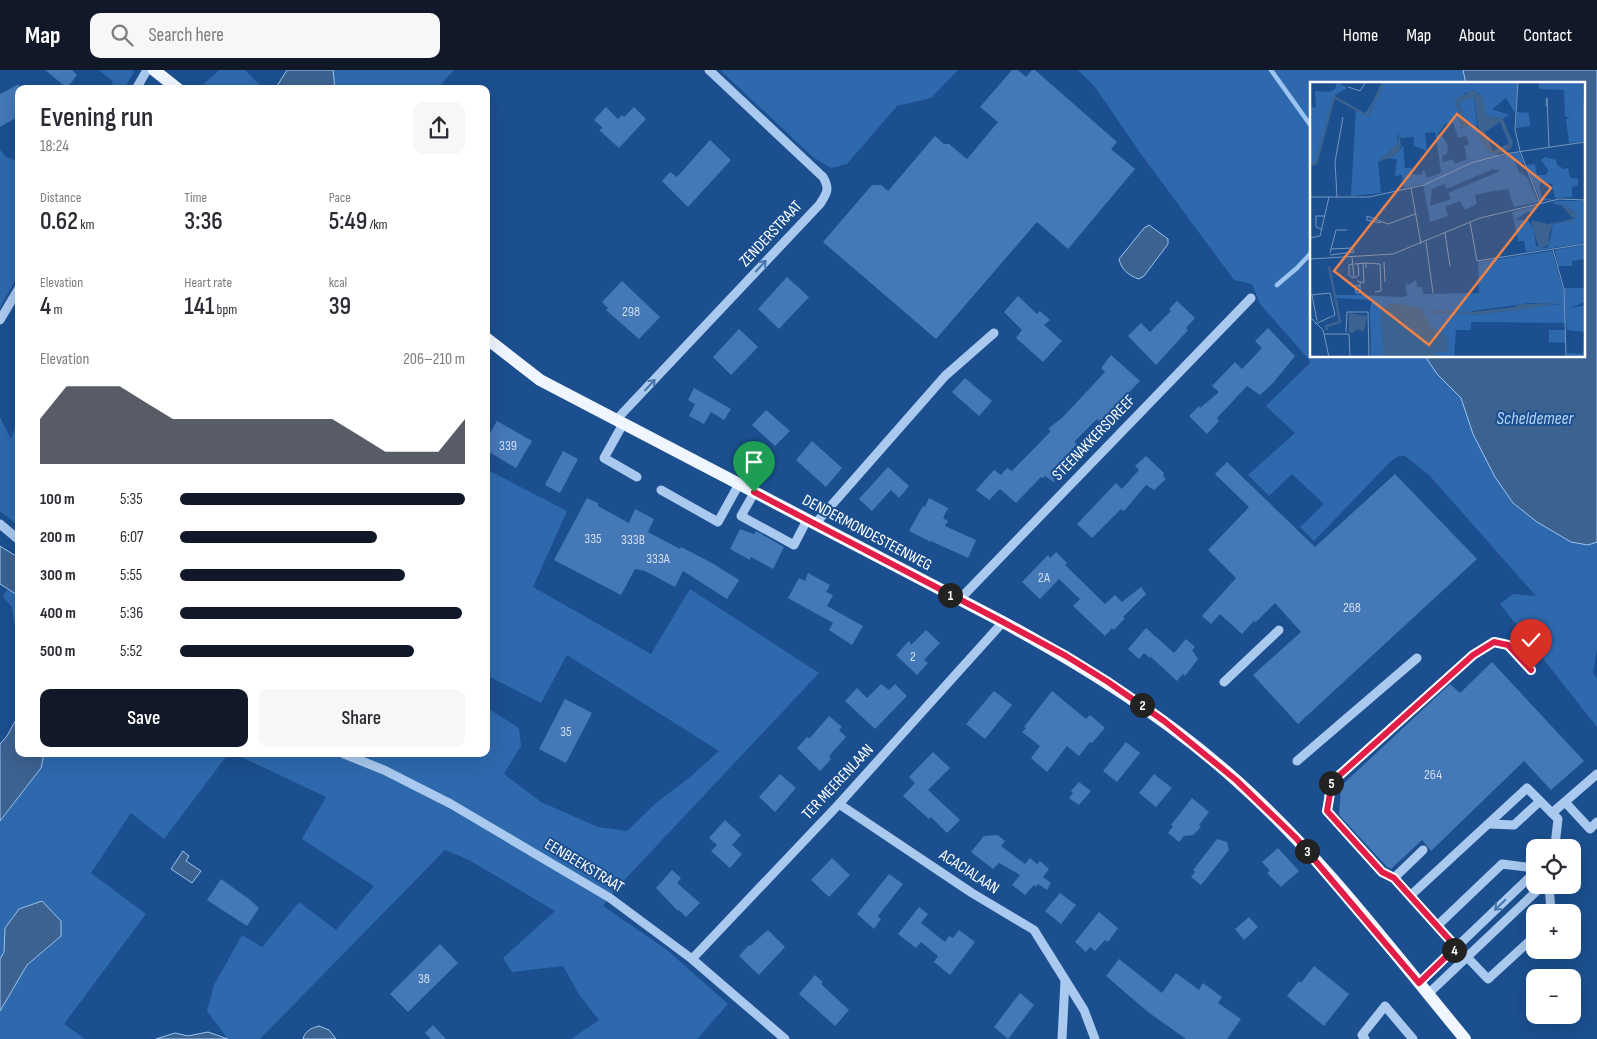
<!DOCTYPE html>
<meta charset="utf-8">
<style>
body{margin:0;font-family:"Sofia Sans Condensed",sans-serif;background:#f7f7f7;color:#2b2b33;height:100vh;display:flex;flex-direction:column;font-size:19px;white-space:nowrap}
*{box-sizing:border-box;margin:0}
p{font-size:16px;color:#7c7c81}
.icon{flex:none;width:28px;height:28px;fill:none;stroke:currentColor;stroke-width:2;stroke-linecap:round;stroke-linejoin:round}
.map{position:relative;flex:1;overflow:hidden}
.side{position:absolute;left:15px;top:15px;width:475px;height:672px;display:flex;flex-direction:column;background:#fff;border-radius:10px;box-shadow:0 5px 20px #0002}
.side>*{flex:none}
.tools{position:absolute;left:1526px;top:769px;display:grid;gap:10px}
.tools a{display:grid;place-items:center;width:55px;height:55px;border-radius:10px;background:#fff;box-shadow:0 5px 20px #0002;font-size:25px}
.pin{position:absolute;display:grid;place-items:center;width:42px;height:42px;color:#fff;margin:-51px -21px;border-radius:50% 50% 50% 0;rotate:-45deg;box-shadow:0 0 5px #0007}
.pin .icon{rotate:45deg}
.km{position:absolute;width:25px;height:25px;margin:-12px;border-radius:50%;background:#222;color:#fff;font-size:14px;line-height:25px;text-align:center}
.round{display:grid;place-items:center;flex:none;width:52px;height:52px;border-radius:10px;background:#f7f7f7}
.summary{display:flex;align-items:center;justify-content:space-between;height:85px;padding:0 25px}
h1{font-size:28px;font-weight:600;line-height:38px}
.figures{display:grid;grid-template-columns:repeat(3,1fr);gap:8px;height:85px;padding:5px 25px}
.figures div{display:grid;align-content:center}
.figures b{font-size:25px;font-weight:600}
.figures small{font-size:14px;font-weight:400}
.figures p{font-size:14px}
.chart{height:140px;padding:10px 25px}
.chart p{display:flex;justify-content:space-between}
.chart svg{width:100%;height:90px;margin-top:5px;fill:#111827;opacity:.7}
.action{display:flex;gap:10px;margin-top:auto;padding:10px 25px}
.action a{flex:1;height:58px;border-radius:10px;background:#111827;color:#fff;font-size:20px;font-weight:600;line-height:58px;text-align:center}
.action a+a{background:#f7f7f7;color:#2b2b33}
ul{padding:0 25px;list-style:none;font-size:16px}
li{display:grid;grid-template-columns:80px 60px 1fr;align-items:center;height:38px}
li i{height:12px;border-radius:6px;background:#111827}
header{display:flex;align-items:center;gap:30px;box-sizing:border-box;height:70px;padding:0 25px;background:#111827;color:#fff}
header strong{font-size:24px}
nav{display:flex;gap:28px;margin-inline-start:auto;font-size:18px}
.search{width:350px;height:45px;background:#f7f7f7;display:flex;align-items:center;gap:12px;box-sizing:border-box;padding:0 18px;border-radius:10px;color:#7c7c81;font-size:19px}
.map>svg:first-child{display:block}
.green{fill:#2e69ad;fill-rule:evenodd}
.water{fill:#3c6290;stroke:#9cc4f0}
.lines{fill:none;stroke-linecap:round;stroke-linejoin:round}
.stream{stroke:#9cc4f0;stroke-width:4.5}
.building{fill:#4478b7}
.minor{stroke:#a9c9ee;stroke-width:9}
.major{stroke:#f0f6ff;stroke-width:12}
.oneway{stroke:#4674ac}
.route-casing{stroke:#fff;stroke-width:10}
.route{stroke:#e11d48;stroke-width:6}
.labels{text-anchor:middle;dominant-baseline:central;stroke-width:4;stroke-linejoin:round;paint-order:stroke}
.number-label{font-size:14px;fill:#d0dded}
.street-label{font-size:16px;fill:#fff;stroke:#1b4f8f}
.water-label{font-size:18px;font-style:italic;fill:#b5d3f5;stroke:#1b4f8f}
.inset-river{fill:none;stroke:#3c6290;stroke-width:2.5}
.inset-road{fill:none;stroke:#7695bc;stroke-width:1}
.view{fill:#ee8249;fill-opacity:0.15;stroke:#ee8249;stroke-width:2.5}
.inset-edge{fill:none;stroke:#fff;stroke-width:2.5}
</style>
<header>
<strong>Map</strong>
<div class="search"><svg class="icon" aria-label="search" viewBox="0 0 24 24"><circle cx="10" cy="10" r="6"/><path d="M15 15l6 6"/></svg>Search here</div>
<nav><a>Home</a><a>Map</a><a>About</a><a>Contact</a></nav>
</header>
<div class="map">
<svg width="1597" height="969" viewBox="0 0 1597 969">
<rect width="100%" height="100%" fill="#1b4f8f"/>
<g class="green">
<polygon points="99,0 132,0 134,2 124,19 110,19 113,12"/>
<polygon points="219,0 245,0 264,19 198,19"/>
<polygon points="333,0 454,0 437,19 335,19"/>
<polygon points="720,0 958,0 931,28 897,36 847,94 831,98 813,87"/>
<path d="M1078 0H1597V579L1593 603 1597 608V657L1500 534 1513 524 1536 526 1429 405 1405 386H1399L1392 390 1314 471 1300 457 1324 434 1292 404 1269 426 1248 405 1295 363 1266 336 1311 292 1260 234 1252 214 1234 210 1141 84 1095 17ZM1311 14H1583V286H1311Z"/>
<polygon points="0,80 7,87 19,92 19,204 0,238"/>
<polygon points="19,345 19,456 0,441 0,347 11,369"/>
<polygon points="486,399 567,441 533,517 651,584 690,519 819,603 615,820 603,836 667,880 728,934 697,969 571,969 599,950 580,926 563,896 512,902 503,888 555,841 469,790 445,780 260,969 228,969 207,941 214,915 242,865 262,877 299,832 336,860 374,816 302,769 326,727 235,684 486,684 486,637 519,658 521,676 504,704 541,732 598,757 627,761 656,733 689,708 719,681 567,585 541,633 486,605"/>
<polygon points="8,519 19,526 19,569 17,568 12,538 3,526"/>
<polygon points="44,684 228,684 164,769 131,743 91,803 146,844 64,954 85,969 0,969 0,941 27,895 61,866 19,839 5,858 4,882 0,889 0,751 41,698"/>
</g>
<g class="water">
<polygon points="287,0 333,0 335,19 275,19"/>
<polygon points="1463,0 1597,0 1597,472 1588,475 1571,472 1537,452 1513,433 1495,407 1473,364 1461,328 1437,304 1425,286 1583,286 1583,14 1466,14"/>
<path d="M1149 155 1168 169V174L1144 206 1139 209C1129 206 1121 199 1119 189L1144 158Z"/>
<polygon points="0,476 19,488 19,526 0,514"/>
<polygon points="19,644 19,684 44,684 41,698 0,751 0,674 7,666"/>
<polygon points="183,781 189,786 186,791 201,801 192,813 171,799"/>
<polygon points="42,831 61,851 61,866 27,895 0,941 0,889 4,882 5,858 19,839"/>
<path d="M319 956 329 960 336 969H303C305 961 311 958 319 956Z"/>
<polygon points="208,962 228,969 156,969 175,963 188,966"/>
</g>
<g class="lines">
<g class="stream">
<polyline points="1271,0 1311,56"/>
<polyline points="1277,215 1297,198 1311,183"/>
</g>
</g>
<g class="building">
<polygon points="45,0 72,0 77,5 67,18"/>
<polygon points="1012,0 1018,0 1026,7 1032,0 1035,0 1117,72 1111,79 1135,99 1068,179 1037,152 936,269 823,172 872,115 881,115 888,121 935,66 944,74 949,74 967,89 998,52 980,37"/>
<polygon points="19,14 19,46 0,57 0,24"/>
<polygon points="606,37 618,49 622,45 624,47 634,37 646,49 619,78 599,60 603,58 594,50"/>
<polygon points="710,70 731,90 688,137 662,111 670,102 677,107"/>
<polygon points="787,207 809,227 779,259 758,239"/>
<polygon points="622,211 660,247 639,269 606,240 608,238 602,232"/>
<polygon points="1018,226 1037,244 1040,241 1050,250 1044,255 1062,271 1043,292 1016,268 1022,260 1004,242"/>
<polygon points="1177,231 1195,248 1186,258 1188,260 1156,295 1128,266 1141,253 1150,262 1171,241 1169,239"/>
<polygon points="1268,258 1295,286 1273,313 1260,325 1247,316 1217,348 1219,351 1207,364 1189,346 1199,336 1200,338 1219,322 1212,316 1235,292 1242,299 1262,278 1255,271"/>
<polygon points="739,259 758,277 731,305 713,287"/>
<polygon points="1111,285 1140,311 1100,352 1097,349 1074,372 1077,374 1051,401 1055,413 1045,406 1043,408 1041,407 1016,433 1000,419 989,430 976,420 994,400 1001,405 1007,398 1012,401 1051,361 1048,359 1063,347 1105,302 1101,298"/>
<polygon points="965,308 992,331 979,346 952,322"/>
<polygon points="694,318 731,339 724,350 711,342 704,354 689,346 695,334 688,330"/>
<polygon points="766,340 790,361 775,376 752,355"/>
<polygon points="497,351 532,371 516,398 486,380 486,370"/>
<polygon points="812,371 842,398 826,417 796,390"/>
<polygon points="563,381 578,389 560,423 545,415"/>
<polygon points="1146,386 1164,403 1163,406 1166,409 1154,420 1146,415 1124,441 1121,439 1092,468 1077,454 1116,413 1122,419 1139,400 1135,396"/>
<polygon points="1227,392 1315,477 1395,404 1477,489 1298,654 1253,605 1301,562 1275,533 1256,552 1254,551 1242,564 1220,544 1211,554 1202,546 1236,508 1208,480 1249,437 1215,404"/>
<polygon points="888,397 909,416 899,428 891,420 872,441 859,429"/>
<polygon points="587,428 598,433 598,436 629,453 635,439 654,449 648,462 680,479 681,477 712,493 739,510 727,529 683,501 675,517 645,501 635,499 621,525 554,490"/>
<polygon points="929,428 948,438 943,448 948,451 945,456 976,470 968,488 931,471 931,472 909,461 923,436 925,437"/>
<polygon points="740,459 754,464 756,461 784,477 773,499 751,487 750,490 730,479"/>
<polygon points="1056,482 1067,493 1065,495 1105,534 1115,525 1122,532 1141,517 1146,524 1123,547 1125,548 1114,560 1112,558 1105,566 1073,536 1080,529 1059,509 1040,529 1022,512 1048,485 1050,488"/>
<polygon points="808,503 830,515 826,522 833,525 827,536 863,556 852,575 829,560 833,553 788,528 799,508 805,511"/>
<polygon points="1146,558 1174,583 1186,569 1195,577 1192,580 1198,589 1185,606 1183,604 1177,611 1151,587 1150,588 1144,583 1139,589 1128,579"/>
<polygon points="926,560 940,573 924,590 928,593 917,605 896,585 909,571 911,575"/>
<polygon points="1492,592 1584,691 1551,720 1524,691 1431,781 1422,770 1391,799 1387,797 1339,745 1341,716 1450,614 1460,623"/>
<polygon points="881,614 889,620 895,614 907,626 875,659 845,631 857,618 867,628"/>
<polygon points="994,621 1012,635 985,669 966,654"/>
<polygon points="1052,621 1086,649 1090,645 1105,658 1092,673 1090,672 1079,686 1067,676 1047,702 1031,688 1040,676 1022,662 1026,658 1024,657"/>
<polygon points="565,629 592,643 566,693 539,679"/>
<polygon points="829,646 842,657 839,660 846,667 829,686 831,689 820,701 797,678 807,667 810,668"/>
<polygon points="1126,672 1140,683 1117,712 1103,701"/>
<polygon points="933,682 950,698 928,720 960,750 947,763 931,747 929,749 903,726 915,713 909,707"/>
<polygon points="780,704 796,718 775,742 759,727"/>
<polygon points="1154,704 1172,718 1156,737 1139,723"/>
<polygon points="1079,712 1091,721 1079,735 1069,728 1073,723 1071,721"/>
<polygon points="1192,728 1209,742 1199,755 1201,757 1193,765 1184,766 1179,772 1168,763 1173,756 1171,755"/>
<polygon points="725,750 741,765 732,775 742,784 730,798 711,781 717,775 709,768"/>
<polygon points="998,765 1005,771 1001,776 1025,794 1030,788 1037,794 1040,791 1049,799 1043,807 1051,813 1047,820 1038,814 1036,817 1034,815 1025,825 1012,815 1020,805 999,793 993,799 971,782 984,766"/>
<polygon points="1217,769 1227,772 1229,780 1201,815 1191,807 1195,802 1193,800"/>
<polygon points="1278,778 1299,801 1281,817 1267,803 1270,801 1262,792"/>
<polygon points="832,788 850,805 829,827 811,810"/>
<polygon points="672,800 681,808 677,813 700,833 686,847 679,840 678,841 656,818"/>
<polygon points="889,804 903,814 878,846 881,849 874,859 857,844"/>
<polygon points="221,809 249,829 259,838 247,856 207,830"/>
<polygon points="1060,823 1076,835 1061,854 1045,841"/>
<polygon points="919,837 928,844 921,853 945,872 949,866 953,868 959,860 975,872 950,905 934,892 938,886 921,872 916,878 898,864"/>
<polygon points="1099,842 1118,858 1108,872 1105,870 1095,881 1090,877 1086,882 1075,872"/>
<polygon points="1249,847 1258,857 1244,870 1235,859"/>
<polygon points="768,860 785,877 759,905 739,886 749,875 750,876"/>
<polygon points="440,874 458,893 408,942 390,924"/>
<polygon points="1119,889 1162,923 1176,903 1199,920 1203,913 1222,927 1218,933 1241,949 1227,969 1186,969 1148,942 1106,906"/>
<polygon points="1314,896 1349,924 1324,956 1287,926 1299,911 1301,913"/>
<polygon points="815,905 823,912 821,914 849,940 835,956 799,924"/>
<polygon points="1020,923 1034,935 1008,969 994,957"/>
<polygon points="433,955 446,969 431,969 425,963"/>
</g>
<g class="lines">
<g class="minor">
<polyline points="136,19 147,0"/>
<polyline points="0,250 19,218"/>
<path d="M616 350 820 134C827 123 830 119 823 107L709 0"/>
<polyline points="623,354 604,388 637,407"/>
<polyline points="661,420 718,452 739,414"/>
<polyline points="754,423 741,446 794,475 807,450"/>
<polyline points="0,454 19,470"/>
<polyline points="815,454 945,306 994,263"/>
<polyline points="959,530 1251,228"/>
<polyline points="1224,612 1279,560"/>
<polyline points="344,684 384,700 451,734 610,828 692,889 785,969"/>
<polyline points="1297,691 1417,588"/>
<polyline points="1565,732 1590,759 1597,752"/>
<polyline points="839,734 972,823 1034,860 1084,940 1095,969"/>
<polyline points="1552,743 1597,704"/>
<polyline points="1489,754 1514,755 1540,731"/>
<polyline points="1547,778 1555,775 1564,778"/>
<polyline points="1423,780 1394,808 1457,877"/>
<polyline points="1572,786 1574,794 1572,801"/>
<polyline points="1394,808 1382,802 1327,741 1331,712 1473,585 1494,572 1508,575 1531,600"/>
<polyline points="1549,815 1551,842"/>
<polyline points="1410,826 1527,718 1558,749 1555,775"/>
<polyline points="1437,856 1502,794 1535,798"/>
<polyline points="1467,887 1488,909 1535,866"/>
<polyline points="692,889 839,734 1003,552"/>
<polyline points="1419,913 1535,802"/>
<polyline points="1428,924 1543,815"/>
<polyline points="1062,969 1065,911"/>
<polyline points="1365,969 1362,965 1385,936 1413,969"/>
</g>
<g class="major">
<polyline points="154,0 178,19"/>
<path d="M486 268 540 310 1003 552C1087 598 1166 647 1237 711 1322 787 1392 881 1465 969"/>
</g>
</g>
<defs><path id="oneway-shaft" d="M-6 0H5M1.5-3L5.5 0L1.5 3" fill="none" stroke-width="1.6" stroke-linecap="round" stroke-linejoin="round" transform="scale(1.25)"/></defs>
<g class="oneway">
<use href="#oneway-shaft" transform="translate(761 196) rotate(-47)"/>
<use href="#oneway-shaft" transform="translate(650 315) rotate(-47)"/>
<use href="#oneway-shaft" transform="translate(1500 835) rotate(136)"/>
</g>
<g class="lines">
<defs>
<polyline id="route" points="754,422 1003,552 1066,586 1108,612 1164,651 1236,710 1296,768 1419,913 1456,877 1394,808 1382,802 1327,741 1332,712 1473,585 1494,572 1508,575 1531,600"/>
</defs>
<use href="#route" class="route-casing"/>
<use href="#route" class="route"/>
</g>
<g class="labels">
<g class="number-label">
<text x="631" y="241">298</text>
<text x="508" y="375">339</text>
<text x="593" y="468">335</text>
<text x="633" y="469">333B</text>
<text x="658" y="488">333A</text>
<text x="1044" y="507">2A</text>
<text x="1352" y="537">268</text>
<text x="913" y="586">2</text>
<text x="566" y="661">35</text>
<text x="1433" y="704">264</text>
<text x="424" y="908">38</text>
</g>
<g class="street-label">
<text transform="translate(771 164) rotate(-47)">ZENDERSTRAAT</text>
<text transform="translate(1094 368) rotate(-46)">STEENAKKERSDREEF</text>
<text transform="translate(867 463) rotate(28)">DENDERMONDESTEENWEG</text>
<text transform="translate(838 712) rotate(-47)">TER MEERENLAAN</text>
<text transform="translate(584 796) rotate(31)">EENBEEKSTRAAT</text>
<text transform="translate(969 802) rotate(33)">ACACIALAAN</text>
</g>
<g class="water-label">
<text x="1535" y="348">Scheldemeer</text>
</g>
</g>
<g transform="translate(1310 12)">
<rect width="275" height="275" fill="#1b4f8f"/>
<path d="M27 0 37 6 25 13 7 82 0 83V26L6 25 5 9 19 10 25 7ZM74 0H208L205 31 196 16 182 27 199 33 193 37 176 33 170 11H155L146 21 152 46 158 44 148 20 164 15 167 45 179 70 191 74 209 70 214 81 205 80 209 90 217 95 228 120 204 125 198 107 178 110 165 113 167 122 155 128 150 119 135 125 138 134 120 140 113 102 94 106 92 93 85 94 87 77 74 76 84 74 93 64 95 86H101L103 92 111 93 114 87 117 96 128 92 131 90 125 50 115 51 117 69 104 64V55L91 56 87 52V62L68 80 71 111 41 114 46 26 55 32ZM143 40 148 56 156 54 159 62 154 64 157 77 145 82 143 77 133 80 132 74 137 72 138 64 133 55 128 52 135 42ZM183 87 190 89 138 111 141 117 120 124 122 107 134 102 137 107ZM255 0H273L275 59 259 61 256 37 260 36 255 34 254 8 229 7V1ZM207 30 219 31 220 44 206 46ZM235 75 246 78 247 83 254 87 258 86 260 96 268 97V103L262 105V115L245 116 242 102 233 100 229 103 232 116 244 117 231 119 216 83 225 82 227 93H236L238 88 231 78ZM247 119H275V161L216 170 214 159H208L202 130 224 124V130H217L205 138H218L224 148 226 164 236 166 239 164 243 142 263 139 268 132 251 122 242 121ZM275 163V177L262 179V184H248L245 168ZM242 169 253 207 256 241 161 240V248H146L144 275H61L60 228 62 218 26 216V213H50L92 215 97 214 95 199 98 203 106 198 107 205H112L113 212 169 211 168 180ZM220 221 251 222 162 233V229ZM254 206H275V220L258 227 275 223V275H257V271L273 272 274 250 257 248ZM239 248H256V261L239 260Z" fill="#2e69ad" fill-rule="evenodd"/>
<path d="M164 8 173 15 176 33 193 37 203 61 201 67 186 72 179 70 170 57 164 15 148 20 158 44 152 46 145 17ZM190 40 199 61 183 69 175 50ZM89 51 91 64 86 73 68 80 87 62ZM241 121 251 122 268 132 263 139 243 142 239 153V163L229 166 221 138 238 142 263 137 252 124ZM83 221 111 226 121 245 137 254 138 270 127 269 124 275H74L70 234 73 226ZM251 221 217 227 163 233 161 230 205 225 209 222ZM39 231 57 234 54 250 47 247 43 251 39 250Z" fill="#3c6290" fill-rule="evenodd"/>
<path class="inset-river" d="M0 83 6 81 24 15 58 34 73 0M121 230 162 231M17 248 16 244 30 240 19 184"/>
<path class="inset-road" d="M208 0 205 47 210 69 230 121M38 5 50 9 56 0M236 24 237 16 239 65M101 106 111 162M0 115H59L114 103 161 81 194 72 275 60M27 115 25 80 33 35M160 140 167 179 275 162M71 141 57 138V134L78 142 105 132M11 147 6 145V134H14M135 151 140 184M0 156 10 154 19 115M116 160 123 211M21 167 26 148H37M243 168 254 207 256 275M20 171 21 167 42 166 44 170M20 173 44 170M42 175 44 196M0 177 83 172 170 136 249 117 275 118M74 180 75 200M56 181 70 182 71 209 65 210M42 182 39 183V193L43 196M44 182 56 181V186M45 196 49 193 48 182M47 199 54 201 53 181M50 201V211H46L45 204H50M0 213 20 211 25 233 5 242M2 213 7 239M0 235 13 248 19 275M36 250 37 230H58L59 275M14 252H39L40 275"/>
<path class="view" d="M147 32 241 106 119 263 24 189Z"/>
<rect width="275" height="275" class="inset-edge"/>
</g>
</svg>
<div class="tools">
<a><svg class="icon" aria-label="locate" viewBox="0 0 24 24"><circle cx="12" cy="12" r="6"/><path d="M12 2v4M12 18v4M2 12h4M18 12h4"/></svg></a>
<a>+</a>
<a>−</a>
</div>
<div class="pin" style="left:754px;top:422px;background:#1e9e55"><svg class="icon" aria-label="arrive" viewBox="0 0 24 24"><path d="M6 21V4h12l-3 4 3 4H6"/></svg></div>
<div class="pin" style="left:1531px;top:600px;background:#d93025"><svg class="icon" aria-label="check" viewBox="0 0 24 24"><path d="M5 12l5 5 9-10"/></svg></div>
<b class="km" style="left:950px;top:525px">1</b>
<b class="km" style="left:1142px;top:635px">2</b>
<b class="km" style="left:1307px;top:781px">3</b>
<b class="km" style="left:1454px;top:880px">4</b>
<b class="km" style="left:1331px;top:713px">5</b>
<section class="side">
<div class="summary"><div><h1>Evening run</h1><p>18:24</p></div><a class="round"><svg class="icon" aria-label="share" viewBox="0 0 24 24"><path d="M12 15V3M7 8l5-5 5 5M5 13v7h14v-7"/></svg></a></div>
<div class="figures">
<div><p>Distance</p><b>0.62<small> km</small></b></div>
<div><p>Time</p><b>3:36</b></div>
<div><p>Pace</p><b>5:49<small> /km</small></b></div>
</div>
<div class="figures">
<div><p>Elevation</p><b>4<small> m</small></b></div>
<div><p>Heart rate</p><b>141<small> bpm</small></b></div>
<div><p>kcal</p><b>39</b></div>
</div>
<div class="chart"><p><span>Elevation</span>206–210 m</p>
<svg viewBox="0 0 160 44" preserveAspectRatio="none"><path d="M0 44V22L10 6L20 6L30 6L40 14L50 22L60 22L70 22L80 22L90 22L100 22L110 22L120 30L130 38L140 38L150 38L160 22V44z"/></svg>
</div>
<ul>
<li><b>100 m</b>5:35<i style="width:100%"></i></li>
<li><b>200 m</b>6:07<i style="width:69%"></i></li>
<li><b>300 m</b>5:55<i style="width:79%"></i></li>
<li><b>400 m</b>5:36<i style="width:99%"></i></li>
<li><b>500 m</b>5:52<i style="width:82%"></i></li>
</ul>
<div class="action"><a>Save</a><a>Share</a></div>
</section>
</div>
